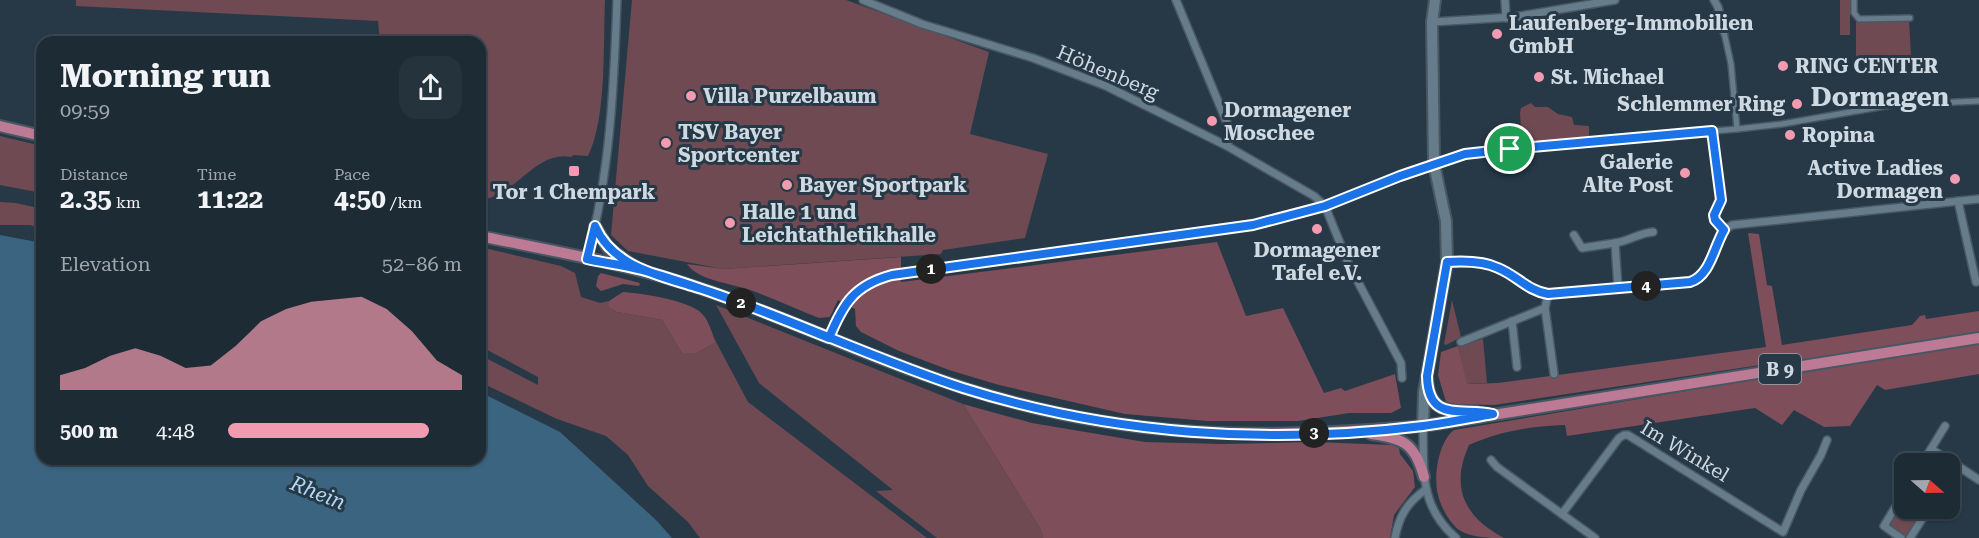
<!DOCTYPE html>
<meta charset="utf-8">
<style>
body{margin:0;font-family:"Roboto Serif",serif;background:#25333d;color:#f1f3f6;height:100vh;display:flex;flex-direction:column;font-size:22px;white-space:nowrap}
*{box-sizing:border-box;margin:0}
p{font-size:20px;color:#a0a7ad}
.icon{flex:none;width:33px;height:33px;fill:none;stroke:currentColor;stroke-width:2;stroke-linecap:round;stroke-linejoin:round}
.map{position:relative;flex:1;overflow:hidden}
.side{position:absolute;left:36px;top:36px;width:450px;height:429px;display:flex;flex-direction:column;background:#1d2b35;border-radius:18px;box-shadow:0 2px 4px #0004,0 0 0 2px #3b4750}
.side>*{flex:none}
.needle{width:39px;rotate:110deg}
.tools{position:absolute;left:1894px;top:453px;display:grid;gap:12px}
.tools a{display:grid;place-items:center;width:66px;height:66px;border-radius:12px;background:#1d2b35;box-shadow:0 2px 4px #0004,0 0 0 2px #3b4750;font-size:30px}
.pin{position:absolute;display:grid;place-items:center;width:51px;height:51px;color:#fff;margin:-26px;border:3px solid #fff;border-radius:50%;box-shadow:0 2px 6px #0007}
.km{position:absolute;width:30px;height:30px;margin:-15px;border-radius:50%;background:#222;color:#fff;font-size:16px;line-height:30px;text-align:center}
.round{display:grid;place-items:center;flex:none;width:63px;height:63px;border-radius:18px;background:#25333d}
.summary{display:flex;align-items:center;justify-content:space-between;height:102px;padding:0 24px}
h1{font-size:33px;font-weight:700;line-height:45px}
.stats{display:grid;grid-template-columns:repeat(3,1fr);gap:9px;height:102px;padding:6px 24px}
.stats div{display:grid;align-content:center}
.stats b{font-size:26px;font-weight:700}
.stats small{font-size:16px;font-weight:400}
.stats p{font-size:16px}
.chart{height:168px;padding:12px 24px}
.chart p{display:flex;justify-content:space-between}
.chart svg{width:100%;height:108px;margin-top:6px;fill:#f29ab0;opacity:.7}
ul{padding:0 24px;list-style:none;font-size:20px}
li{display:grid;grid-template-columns:96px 72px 1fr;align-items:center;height:45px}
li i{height:15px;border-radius:8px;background:#f29ab0}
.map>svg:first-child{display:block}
.green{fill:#6f4a53}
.forest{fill:#7e4e5a}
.water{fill:#3b6481}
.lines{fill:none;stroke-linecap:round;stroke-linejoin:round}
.pedestrian-casing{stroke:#485863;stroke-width:8}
.minor-casing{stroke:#485863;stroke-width:10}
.secondary-casing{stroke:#485863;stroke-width:14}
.primary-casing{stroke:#485863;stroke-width:14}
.pedestrian{stroke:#677c8b;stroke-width:5}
.minor{stroke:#677c8b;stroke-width:7}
.secondary{stroke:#677c8b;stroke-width:10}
.primary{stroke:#bc7a95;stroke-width:10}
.route-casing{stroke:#fff;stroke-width:12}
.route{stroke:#1a73e8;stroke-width:8}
.poi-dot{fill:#f29ab0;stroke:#273947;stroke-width:2}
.labels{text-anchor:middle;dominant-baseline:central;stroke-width:6;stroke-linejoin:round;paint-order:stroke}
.shield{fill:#273947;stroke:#9ca9b4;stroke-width:1.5}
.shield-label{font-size:18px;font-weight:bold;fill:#ced9e2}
.poi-label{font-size:20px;font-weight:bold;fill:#ced9e2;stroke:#273947;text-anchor:start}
.street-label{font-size:20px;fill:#ced9e2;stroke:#273947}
.water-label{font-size:21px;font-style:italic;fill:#b2d8f6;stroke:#273947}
.district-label{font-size:26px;font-weight:bold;fill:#ced9e2;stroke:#273947}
</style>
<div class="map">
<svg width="1979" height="538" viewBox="0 0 1979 538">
<rect width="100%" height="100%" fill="#273947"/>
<g class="green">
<path d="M76 0H605C603 45 607 118 588 156L573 155 572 157C534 149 514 200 480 199V42H380L378 21 76 6Z"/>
<polygon points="632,0 846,0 989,52 970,134 1048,154 1025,238 943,250 941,254 723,269 628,251 611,235"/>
<rect x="1840" y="0" width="10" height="35"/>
<polygon points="1909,19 1911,56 1856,57 1856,20"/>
<polygon points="1531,103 1535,107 1548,107 1558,114 1572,117 1574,125 1589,126 1589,137 1522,143 1520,113 1521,108"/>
<polygon points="0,136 42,146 42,193 0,185"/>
<polygon points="0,202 16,203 42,209 42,229 30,225 0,225"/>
<polygon points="480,247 561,266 575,273 581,297 600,303 609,301 609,308 617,312 662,320 682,353 697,353 716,342 748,402 927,538 700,538 688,522 648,486 628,455 606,436 557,419 480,382 480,355 538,385 538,377 480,346"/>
<polygon points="1452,300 1461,337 1446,345 1444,344"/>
<polygon points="716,305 963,404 1041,530 1043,538 937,538 876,491 893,490 759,383"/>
<polygon points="1483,339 1487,383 1466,384 1458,346"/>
<polygon points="1905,500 1905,508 1927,509 1907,538 1889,526"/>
</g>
<g class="forest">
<path d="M1748 233 1759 234 1767 285 1772 286 1782 345 1912 325 1920 316 1925 315 1926 319 1979 311V332L1792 363 1794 374 1979 343V374L1885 390 1877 385 1850 426 1824 427 1794 410 1782 425 1755 408 1567 436 1565 425C1532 426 1499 431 1469 445 1450 487 1464 517 1504 538 1488 538 1473 538 1459 530 1449 522 1441 507 1438 495 1433 476 1439 441 1454 430L1769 377 1767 364 1494 405 1455 404 1446 402 1438 375 1441 352 1458 346 1467 384 1498 383 1766 347Z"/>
<path d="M1217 242 1246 316 1283 308 1324 393 1341 388 1345 391 1395 374 1401 408 1391 413H1349L1298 421H1208L1125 414 999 385 949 370 899 351 861 332 856 326 855 309 838 300 830 317 819 318C797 309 775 299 753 291 735 284 698 281 687 264L724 269 901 257V282Z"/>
<polygon points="601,273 640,283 639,286 623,284 601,291 596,286 598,276"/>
<path d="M623 292C640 293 695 301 704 316 710 324 712 334 716 342L697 353H682L662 320 617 312 609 308V301Z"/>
<polygon points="963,404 1032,423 1145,442 1222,444 1314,442 1393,445 1399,448 1400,454 1413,471 1415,487 1394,515 1390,538 1043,538 1041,530"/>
</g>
<polygon class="water" points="0,235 42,243 42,459 480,459 480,392 560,432 657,521 672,538 0,538"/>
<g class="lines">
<defs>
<g id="pedestrian">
<polyline points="1854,0 1854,13 1859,19 1910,18"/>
<polyline points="1724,32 1731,64 1737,129"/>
<polyline points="1712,131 1721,200 1715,215 1715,221 1724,230"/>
<polyline points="1434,164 1465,154 1483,151 1737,129 1782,124 1891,105 1979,101"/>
</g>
<g id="minor">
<polyline points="863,0 922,24 1033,58 1106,86 1227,146 1314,196 1325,206 1349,265 1401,363 1402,378"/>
<polyline points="1176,0 1227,123 1230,136 1227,146"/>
<polyline points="1505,0 1506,18"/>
<polyline points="1714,0 1718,7 1724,32"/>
<polyline points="1432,22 1514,17 1615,0"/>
<polyline points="1958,201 1976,282"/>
<polyline points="1574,235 1582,248 1615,243"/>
<path d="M587 259C610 174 614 87 617 0"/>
<path d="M1447 262C1463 261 1484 261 1498 268 1516 275 1528 291 1548 294L1690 282C1715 274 1710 237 1732 225L1979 199"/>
<path d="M1618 288 1615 243C1629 241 1639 233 1653 232"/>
<polyline points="1545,308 1554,374"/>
<polyline points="1512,321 1517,367"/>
<path d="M829 338C843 304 854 285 892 275L1253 224 1325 206 1434 164"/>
<polyline points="1461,342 1545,308 1548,294"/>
<path d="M1423 426C1424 471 1419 506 1456 538"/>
<polyline points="1945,426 1931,449 1958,466 1950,477"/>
<polyline points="1491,460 1497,467 1595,538"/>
<polyline points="1922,464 1931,449"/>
<polyline points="1958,466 1979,480"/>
<polyline points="1562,514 1619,438 1624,435 1628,435 1783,532 1801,490 1821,455 1827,440"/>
<path d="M1395 538C1399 516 1407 503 1425 490"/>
<polyline points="1901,538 1884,526 1905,491"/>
<polyline points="1910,538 1929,508"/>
</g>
<polyline id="secondary" points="1423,426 1424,392 1447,262 1446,221 1434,164 1432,22 1435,0"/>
<g id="primary">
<polyline points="0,126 42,136"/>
<polyline points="595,226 608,248 634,266"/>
<path d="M480 236C557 252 634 265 708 291 811 327 909 376 1016 403 1154 440 1282 438 1423 426L1979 338"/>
<path d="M1427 376C1428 411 1445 412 1475 411"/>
<path d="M1371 434C1404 438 1415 444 1424 477"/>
</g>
</defs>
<use href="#pedestrian" class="pedestrian-casing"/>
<use href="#minor" class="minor-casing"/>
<use href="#secondary" class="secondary-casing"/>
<use href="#primary" class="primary-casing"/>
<use href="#pedestrian" class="pedestrian"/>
<use href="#minor" class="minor"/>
<use href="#secondary" class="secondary"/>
<use href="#primary" class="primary"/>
</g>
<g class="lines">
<defs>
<path id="route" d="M1510 149 1465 154 1400 176 1325 206 1253 225 892 275C854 285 843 304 829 338 767 313 706 288 642 270 624 265 605 263 587 259L595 226C612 265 654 274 692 286 713 292 734 300 755 308 824 334 892 365 963 388 1111 435 1269 445 1423 426 1446 423 1470 418 1493 414 1461 407 1428 423 1427 376L1447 262C1463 261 1484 261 1498 268 1516 275 1528 291 1548 294L1690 282C1710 276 1714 247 1724 230L1715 220 1714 215 1721 200 1712 131 1510 149"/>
</defs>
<use href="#route" class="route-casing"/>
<use href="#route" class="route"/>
</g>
<g class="poi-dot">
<circle cx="1497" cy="34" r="6"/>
<circle cx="1783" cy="66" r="6"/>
<circle cx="1539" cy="77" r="6"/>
<circle cx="691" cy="96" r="6"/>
<circle cx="1797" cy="104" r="6"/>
<circle cx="1212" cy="121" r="6"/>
<circle cx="1790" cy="135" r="6"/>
<circle cx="666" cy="143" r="6"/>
<rect x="568" y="165" width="12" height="12" rx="3"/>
<circle cx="1685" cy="173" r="6"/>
<circle cx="1955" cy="179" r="6"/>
<circle cx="787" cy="185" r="6"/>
<circle cx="730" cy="223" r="6"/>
<circle cx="1317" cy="229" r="6"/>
</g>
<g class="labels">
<rect class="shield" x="1759" y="354" width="42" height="30" rx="4.5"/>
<g class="shield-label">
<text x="1780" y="369">B 9</text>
</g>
<g class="poi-label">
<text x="1509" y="23">Laufenberg-Immobilien<tspan x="1509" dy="23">GmbH</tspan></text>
<text x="1795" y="66">RING CENTER</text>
<text x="1551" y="77">St. Michael</text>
<text x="703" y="96">Villa Purzelbaum</text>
<text x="1785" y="104" text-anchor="end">Schlemmer Ring</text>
<text x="1224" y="110">Dormagener<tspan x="1224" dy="23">Moschee</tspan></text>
<text x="678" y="132">TSV Bayer<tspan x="678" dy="23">Sportcenter</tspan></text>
<text x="1802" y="135">Ropina</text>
<text x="1673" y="162" text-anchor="end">Galerie<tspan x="1673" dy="23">Alte Post</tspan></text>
<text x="1943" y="168" text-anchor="end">Active Ladies<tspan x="1943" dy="23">Dormagen</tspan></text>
<text x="799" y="185">Bayer Sportpark</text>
<text x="574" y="192" text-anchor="middle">Tor 1 Chempark</text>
<text x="742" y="212">Halle 1 und<tspan x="742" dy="23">Leichtathletikhalle</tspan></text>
<text x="1317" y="250" text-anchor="middle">Dormagener<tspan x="1317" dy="23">Tafel e.V.</tspan></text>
</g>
<g class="street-label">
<text transform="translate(1108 72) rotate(23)">Höhenberg</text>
<text transform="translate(1685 451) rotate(31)">Im Winkel</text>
</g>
<g class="water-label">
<text transform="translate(318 493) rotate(22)">Rhein</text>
</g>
<g class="district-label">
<text x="1880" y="97">Dormagen</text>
</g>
</g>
</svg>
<div class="tools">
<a><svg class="needle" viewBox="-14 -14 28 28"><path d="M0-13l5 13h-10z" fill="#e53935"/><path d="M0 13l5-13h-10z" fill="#a0a7ad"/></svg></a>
</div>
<div class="pin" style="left:1510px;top:149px;background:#1e9e55"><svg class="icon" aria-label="arrive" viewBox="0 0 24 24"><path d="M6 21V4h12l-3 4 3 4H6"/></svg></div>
<b class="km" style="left:931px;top:269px">1</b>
<b class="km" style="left:741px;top:303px">2</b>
<b class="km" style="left:1314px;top:433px">3</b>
<b class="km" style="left:1646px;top:286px">4</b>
<section class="side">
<div class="summary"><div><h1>Morning run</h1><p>09:59</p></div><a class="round"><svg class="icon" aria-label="share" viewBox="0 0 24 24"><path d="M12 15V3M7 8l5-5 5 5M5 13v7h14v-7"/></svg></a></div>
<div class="stats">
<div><p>Distance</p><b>2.35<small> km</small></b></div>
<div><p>Time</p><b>11:22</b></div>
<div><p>Pace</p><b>4:50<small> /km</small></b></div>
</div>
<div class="chart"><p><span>Elevation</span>52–86 m</p>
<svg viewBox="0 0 160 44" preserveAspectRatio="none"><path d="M0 44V38L10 35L20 30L30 27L40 30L50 35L60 34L70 26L80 16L90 11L100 8L110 7L120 6L130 11L140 20L150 32L160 38V44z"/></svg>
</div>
<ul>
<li><b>500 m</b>4:48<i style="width:86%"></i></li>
</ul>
</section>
</div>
